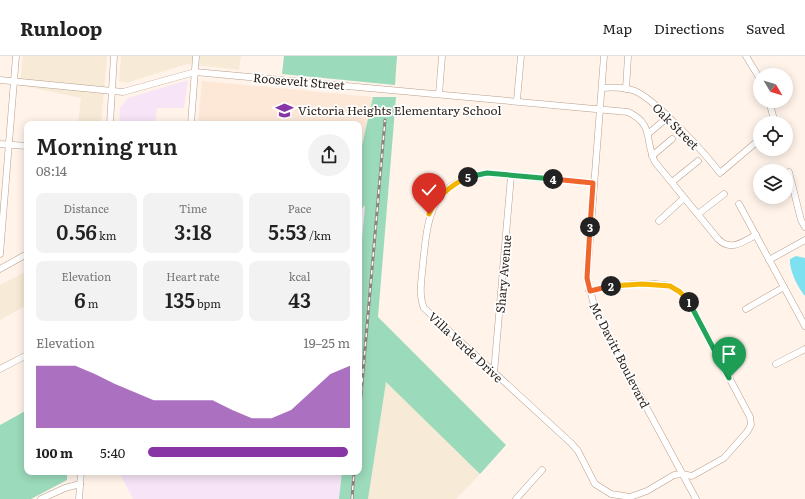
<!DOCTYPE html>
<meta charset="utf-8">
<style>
body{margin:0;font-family:Literata,serif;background:#f2f2f2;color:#222;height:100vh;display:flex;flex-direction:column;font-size:15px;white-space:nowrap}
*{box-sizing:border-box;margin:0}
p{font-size:13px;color:#767676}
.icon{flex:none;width:22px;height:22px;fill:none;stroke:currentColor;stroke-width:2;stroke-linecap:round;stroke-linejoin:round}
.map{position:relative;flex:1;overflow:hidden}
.sheet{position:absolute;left:24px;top:65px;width:338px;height:354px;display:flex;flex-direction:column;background:#fff;border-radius:8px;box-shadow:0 2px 10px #0003}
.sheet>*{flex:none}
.needle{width:26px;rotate:128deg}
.buttons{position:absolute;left:753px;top:12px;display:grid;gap:8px}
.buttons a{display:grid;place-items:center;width:40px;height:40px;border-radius:50%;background:#fff;box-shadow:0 2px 10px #0003;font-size:20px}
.pin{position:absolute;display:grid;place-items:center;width:34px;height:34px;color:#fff;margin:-41px -17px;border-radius:50% 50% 50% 0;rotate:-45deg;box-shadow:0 0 4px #0007}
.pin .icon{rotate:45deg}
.km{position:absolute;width:20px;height:20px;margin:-10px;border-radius:50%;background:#222;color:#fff;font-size:11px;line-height:20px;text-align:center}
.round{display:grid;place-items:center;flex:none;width:42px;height:42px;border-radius:21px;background:#f2f2f2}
.headline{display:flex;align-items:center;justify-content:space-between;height:68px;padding:0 12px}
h1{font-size:22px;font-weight:600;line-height:30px}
.metrics{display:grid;grid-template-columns:repeat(3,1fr);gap:6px;height:68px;padding:4px 12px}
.metrics div{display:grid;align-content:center;border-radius:8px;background:#f2f2f2;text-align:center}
.metrics b{font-size:20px;font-weight:600}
.metrics small{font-size:11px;font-weight:400}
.metrics p{font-size:11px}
.chart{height:112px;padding:8px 12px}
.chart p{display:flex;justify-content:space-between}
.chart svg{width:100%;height:72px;margin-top:4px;fill:#8836a6;opacity:.7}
ul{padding:0 12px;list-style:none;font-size:13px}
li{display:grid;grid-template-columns:64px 48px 1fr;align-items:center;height:30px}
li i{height:10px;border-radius:5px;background:#8836a6}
header{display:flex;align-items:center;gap:24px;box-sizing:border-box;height:56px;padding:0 20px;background:#fff;border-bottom:1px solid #e0e0e0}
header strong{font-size:19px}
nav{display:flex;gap:22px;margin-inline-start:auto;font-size:14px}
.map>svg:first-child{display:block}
.commercial{fill:#f7ead6}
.industrial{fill:#f7e5f7}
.built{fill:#fde8d8}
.green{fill:#9bdabb}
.water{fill:#7de1ef}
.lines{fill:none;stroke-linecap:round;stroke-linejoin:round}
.minor-casing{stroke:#b99e8a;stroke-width:7}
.minor{stroke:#fff;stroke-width:6}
.rail-casing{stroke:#8f847b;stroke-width:3}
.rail{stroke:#fff;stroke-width:1.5;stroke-dasharray:4.5;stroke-linecap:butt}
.split-1-casing{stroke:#fff;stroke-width:8}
.split-2-casing{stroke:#fff;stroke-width:8}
.split-3-casing{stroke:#fff;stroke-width:8}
.split-4-casing{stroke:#fff;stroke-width:8}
.split-5-casing{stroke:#fff;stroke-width:8}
.split-6-casing{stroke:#fff;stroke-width:8}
.split-1{stroke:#22a559;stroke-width:5}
.split-2{stroke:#f5b400;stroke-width:5}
.split-3{stroke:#f0652b;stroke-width:5}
.split-4{stroke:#f0652b;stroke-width:5}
.split-5{stroke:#22a559;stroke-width:5}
.split-6{stroke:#f5b400;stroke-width:5}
.labels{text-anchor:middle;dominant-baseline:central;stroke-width:3.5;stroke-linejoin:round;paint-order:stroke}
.street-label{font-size:12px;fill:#30251d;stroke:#fff}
.poi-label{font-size:12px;fill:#30251d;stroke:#fff;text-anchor:start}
</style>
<header>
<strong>Runloop</strong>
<nav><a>Map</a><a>Directions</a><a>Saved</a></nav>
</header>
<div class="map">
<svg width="805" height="443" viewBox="0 0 805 443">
<rect width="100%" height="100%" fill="#fff3ea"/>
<g class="commercial">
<polygon points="23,0 107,0 101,68 78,68 81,42 20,29"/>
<polygon points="121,0 241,0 239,14 187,8 126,27 119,25"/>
<polygon points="27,215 27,249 0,264 0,229"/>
<polygon points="386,326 480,418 456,443 368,443"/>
</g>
<g class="industrial">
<polygon points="188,24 184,52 157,52 155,68 119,68 120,52 128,42"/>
<polygon points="365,148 359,229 359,156"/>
<polygon points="119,416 343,416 341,443 133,443"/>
</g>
<polygon class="built" points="202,25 373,41 359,102 359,68 198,68"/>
<g class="green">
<polygon points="284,0 397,0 395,29 282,18"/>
<polygon points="373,41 396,41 378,261 506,389 480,418 386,326 368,443 339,443 342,416 359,416 359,220 365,149 359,156 359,102"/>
<polygon points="27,354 27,416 67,416 67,424 31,443 0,443 0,369"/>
</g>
<path class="water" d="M796 200 805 202V240C798 232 789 214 790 203Z"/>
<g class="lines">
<defs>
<g id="minor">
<polyline points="604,0 587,222 594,249 611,286 696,443"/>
<polyline points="746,0 760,23"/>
<path d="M0 24 123 36 195 16 628 56C655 69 644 84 655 106L718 183C731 196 742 186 756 179"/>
<path d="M602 32C614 31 624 31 635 35 656 44 705 97 720 117L760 83"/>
<polyline points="626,33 628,0"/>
<polyline points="439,38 442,0"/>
<polyline points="517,44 521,0"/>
<polyline points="769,45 775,67"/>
<polyline points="110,68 114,0"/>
<polyline points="191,68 196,0"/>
<polyline points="649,77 668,61"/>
<polyline points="0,88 27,90"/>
<polyline points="652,100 672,83"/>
<polyline points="789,116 801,164 805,171"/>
<polyline points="672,126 698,105"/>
<polyline points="739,148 805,270"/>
<polyline points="698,158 724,138"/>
<polyline points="659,165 684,142"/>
<polyline points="0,198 16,0"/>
<polyline points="769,204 805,184"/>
<polyline points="0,213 27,198"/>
<path d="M589 235C607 229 653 224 671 231 678 233 683 239 688 244L750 361 751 369 747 376 724 402 692 420 682 418 674 419 647 435 630 441 611 438 595 428 578 395 571 387 424 252C418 239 422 221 423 207 428 158 431 126 487 117L593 127"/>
<polyline points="746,253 784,231"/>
<polyline points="776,308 805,293"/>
<polyline points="0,313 27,299"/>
<polyline points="494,317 511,120"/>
<polyline points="41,443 65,432 80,428"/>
<polyline points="79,443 81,416"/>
<polyline points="516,443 542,414"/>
</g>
</defs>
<use href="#minor" class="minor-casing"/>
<use href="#minor" class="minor"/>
<defs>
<g id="rail">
<polyline points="359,362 385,64"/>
<polyline points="352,443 354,416"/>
</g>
</defs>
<use href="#rail" class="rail-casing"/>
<use href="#rail" class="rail"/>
</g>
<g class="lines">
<defs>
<polyline id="split-1" points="689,246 729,322"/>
<polyline id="split-2" points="611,230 642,228 670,230 680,236 689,246"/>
<polyline id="split-3" points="590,171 587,222 590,235 611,230"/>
<polyline id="split-4" points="553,123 593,127 590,171"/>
<polyline id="split-5" points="468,121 487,117 553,123"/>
<path id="split-6" d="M429 158C437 140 451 129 468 121"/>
</defs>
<use href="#split-1" class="split-1-casing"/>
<use href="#split-2" class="split-2-casing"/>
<use href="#split-3" class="split-3-casing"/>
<use href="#split-4" class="split-4-casing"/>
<use href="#split-5" class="split-5-casing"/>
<use href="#split-6" class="split-6-casing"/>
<use href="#split-1" class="split-1"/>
<use href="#split-2" class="split-2"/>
<use href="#split-3" class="split-3"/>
<use href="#split-4" class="split-4"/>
<use href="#split-5" class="split-5"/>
<use href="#split-6" class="split-6"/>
</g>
<defs>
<symbol id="school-bare" viewBox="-9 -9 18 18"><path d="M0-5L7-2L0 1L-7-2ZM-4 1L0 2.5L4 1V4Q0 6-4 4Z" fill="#8836a6" stroke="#fff" stroke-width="2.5" paint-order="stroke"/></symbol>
</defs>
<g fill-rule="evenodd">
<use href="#school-bare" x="272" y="42" width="25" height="25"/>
</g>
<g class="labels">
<g class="street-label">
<text transform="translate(299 25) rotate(5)">Roosevelt Street</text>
<text transform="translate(676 70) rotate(45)">Oak Street</text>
<text transform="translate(503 218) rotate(-85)">Shary Avenue</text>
<text transform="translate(466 291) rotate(43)">Villa Verde Drive</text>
<text transform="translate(620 299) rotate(63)">Mc Davitt Boulevard</text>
</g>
<g class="poi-label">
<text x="298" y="54">Victoria Heights Elementary School</text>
</g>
</g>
</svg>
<div class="buttons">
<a><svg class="needle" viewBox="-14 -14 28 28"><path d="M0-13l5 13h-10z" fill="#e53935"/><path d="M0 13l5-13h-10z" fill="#767676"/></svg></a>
<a><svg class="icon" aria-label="locate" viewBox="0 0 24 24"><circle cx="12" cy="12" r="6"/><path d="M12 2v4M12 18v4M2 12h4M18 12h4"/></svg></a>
<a><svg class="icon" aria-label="layers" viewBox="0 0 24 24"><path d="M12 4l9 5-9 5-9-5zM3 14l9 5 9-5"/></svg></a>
</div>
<div class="pin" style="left:729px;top:322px;background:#1e9e55"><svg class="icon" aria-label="arrive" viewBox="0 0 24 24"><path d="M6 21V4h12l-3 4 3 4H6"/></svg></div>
<div class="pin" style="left:429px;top:158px;background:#d93025"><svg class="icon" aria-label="check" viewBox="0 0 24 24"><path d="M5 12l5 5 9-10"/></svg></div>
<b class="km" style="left:689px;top:246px">1</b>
<b class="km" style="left:611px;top:230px">2</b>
<b class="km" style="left:590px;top:171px">3</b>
<b class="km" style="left:553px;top:123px">4</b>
<b class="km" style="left:468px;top:121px">5</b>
<section class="sheet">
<div class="headline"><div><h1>Morning run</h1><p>08:14</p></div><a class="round"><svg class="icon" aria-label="share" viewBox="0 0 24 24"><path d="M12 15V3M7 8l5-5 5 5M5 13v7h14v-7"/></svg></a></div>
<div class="metrics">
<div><p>Distance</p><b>0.56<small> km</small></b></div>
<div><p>Time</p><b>3:18</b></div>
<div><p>Pace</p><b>5:53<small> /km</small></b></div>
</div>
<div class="metrics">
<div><p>Elevation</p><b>6<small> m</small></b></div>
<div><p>Heart rate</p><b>135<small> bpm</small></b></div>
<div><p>kcal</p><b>43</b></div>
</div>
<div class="chart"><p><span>Elevation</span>19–25 m</p>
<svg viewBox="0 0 160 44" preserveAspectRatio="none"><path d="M0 44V6L10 6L20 6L30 11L40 17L50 22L60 27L70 27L80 27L90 27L100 33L110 38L120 38L130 33L140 22L150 11L160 6V44z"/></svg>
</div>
<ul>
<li><b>100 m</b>5:40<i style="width:99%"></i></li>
</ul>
</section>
</div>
